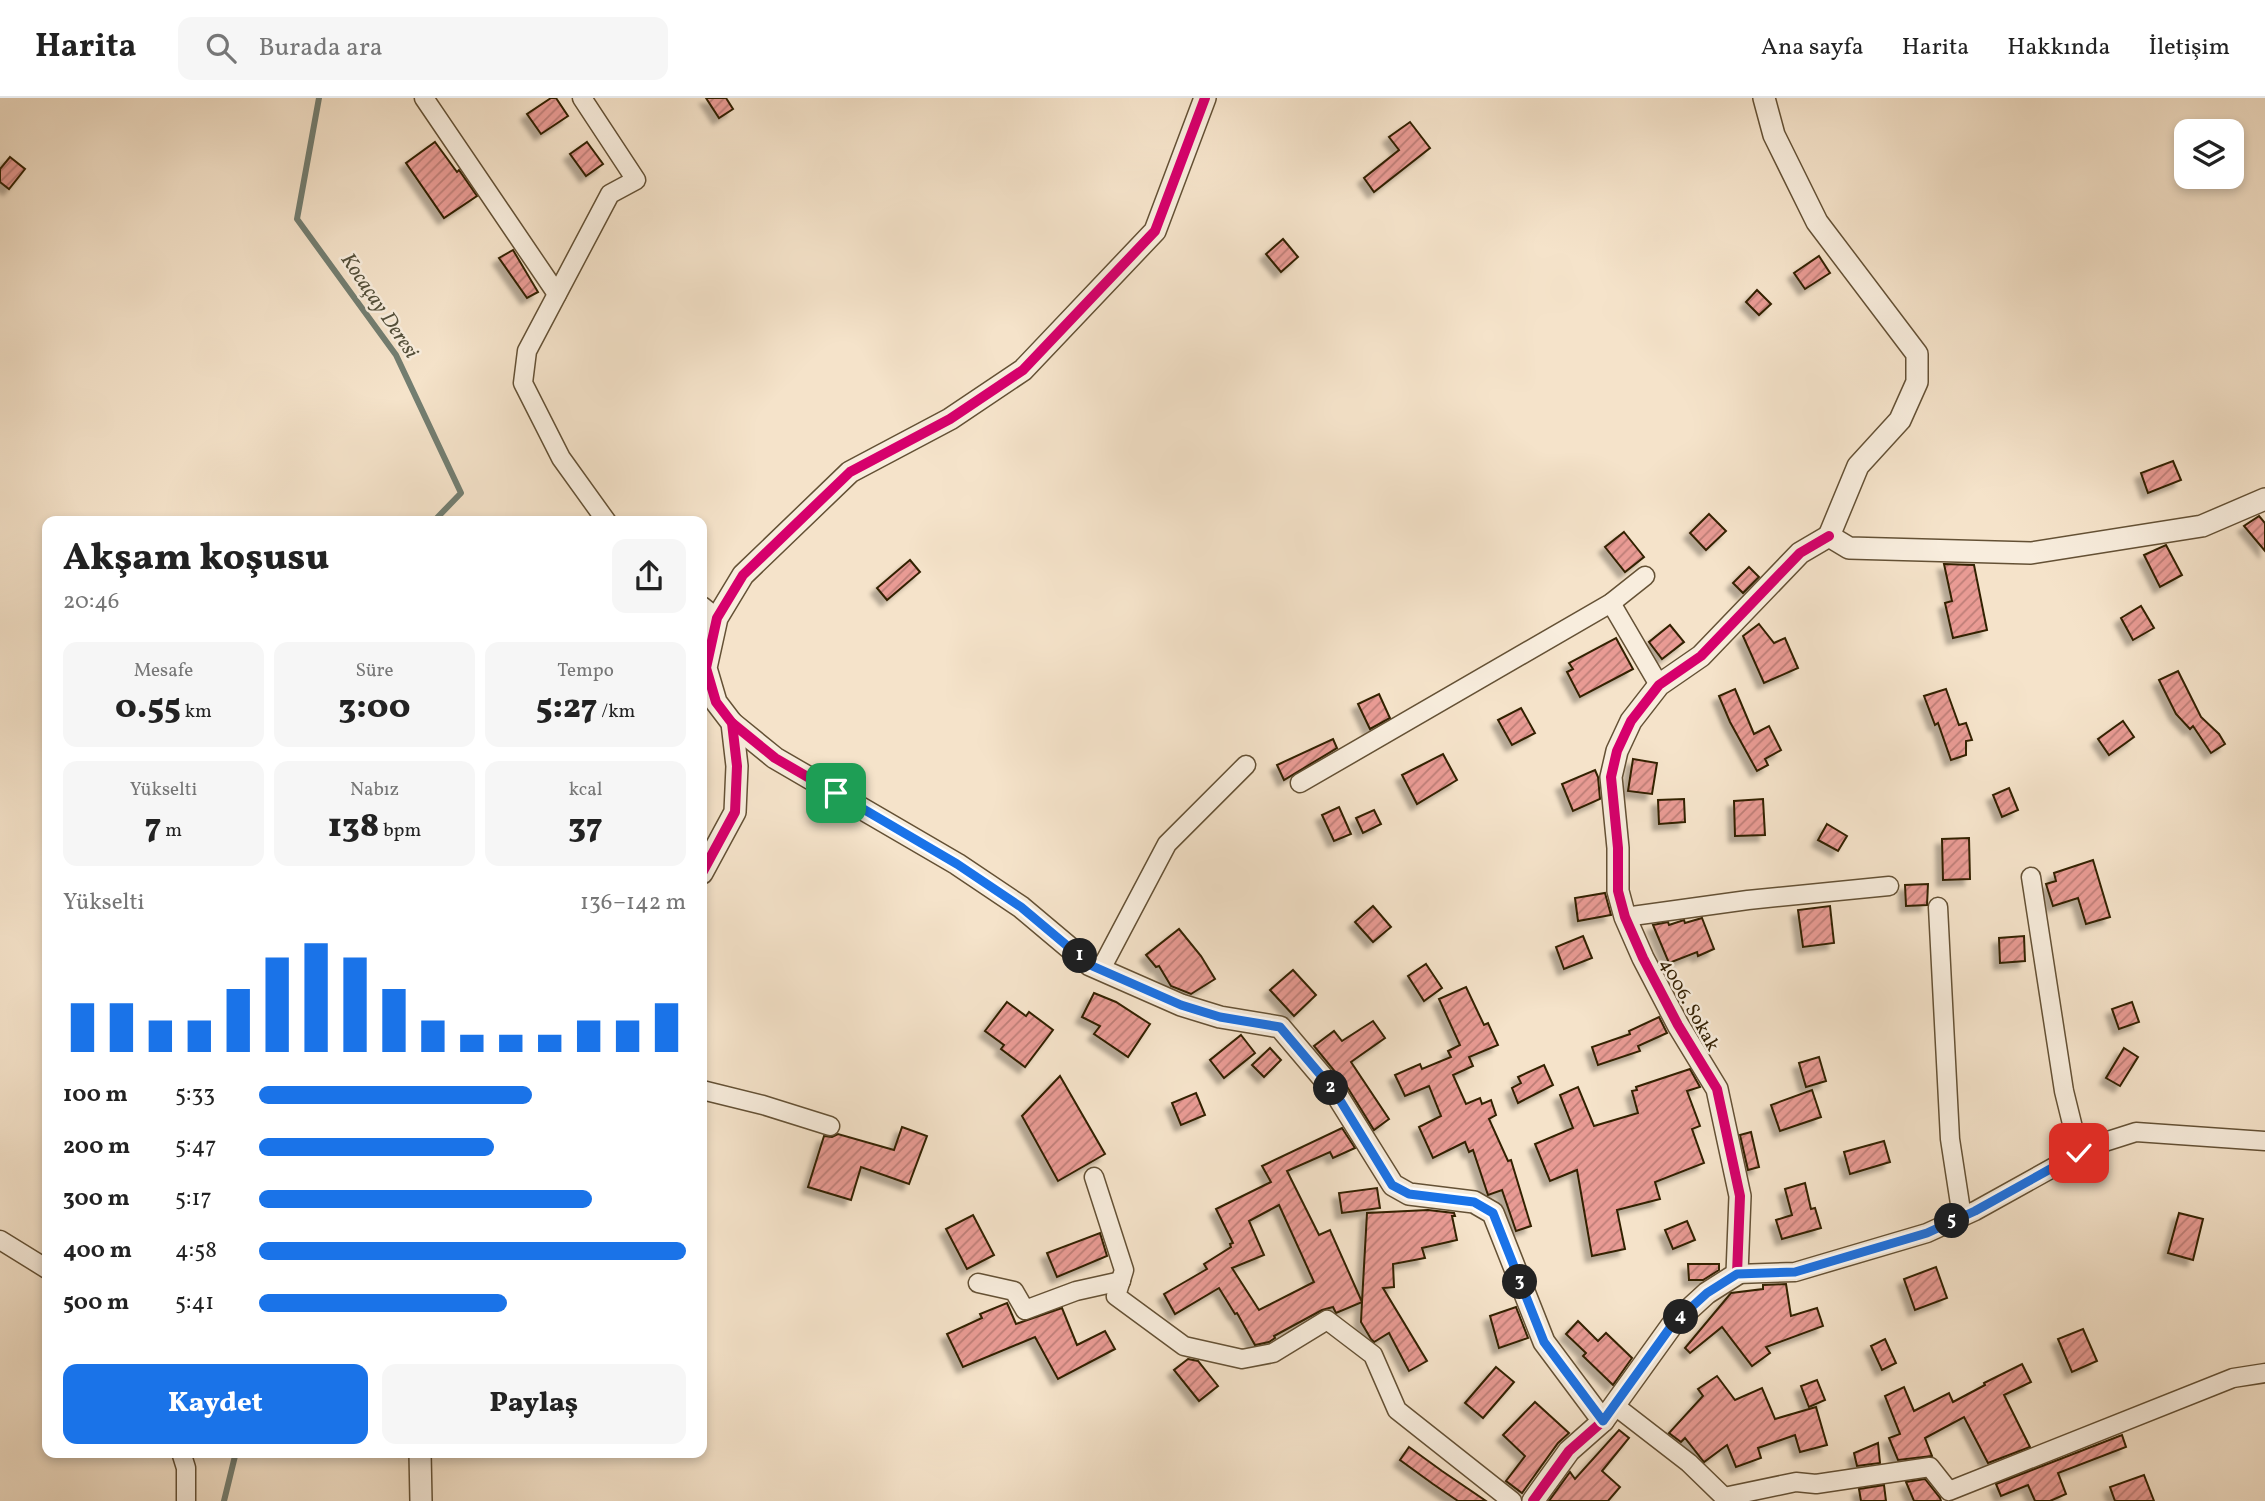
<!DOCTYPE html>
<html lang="tr">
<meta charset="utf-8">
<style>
body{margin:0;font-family:Vollkorn,serif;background:#f6f6f6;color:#222;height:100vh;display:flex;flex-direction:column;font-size:26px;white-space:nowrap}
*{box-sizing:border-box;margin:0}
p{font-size:23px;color:#767676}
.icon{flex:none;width:38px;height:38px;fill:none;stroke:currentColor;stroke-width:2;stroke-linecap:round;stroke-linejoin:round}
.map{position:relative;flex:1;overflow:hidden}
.drawer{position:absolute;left:42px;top:418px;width:665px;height:942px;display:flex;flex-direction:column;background:#fff;border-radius:14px;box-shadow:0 4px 10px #0003}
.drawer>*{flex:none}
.controls{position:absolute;left:2174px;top:21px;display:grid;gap:14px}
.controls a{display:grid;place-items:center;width:70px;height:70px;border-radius:14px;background:#fff;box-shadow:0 4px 10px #0003;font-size:35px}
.pin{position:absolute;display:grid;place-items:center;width:60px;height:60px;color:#fff;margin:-30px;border-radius:14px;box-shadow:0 4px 10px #0006}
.km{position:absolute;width:35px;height:35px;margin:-18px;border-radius:50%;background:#222;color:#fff;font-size:19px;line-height:35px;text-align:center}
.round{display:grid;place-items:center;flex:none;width:74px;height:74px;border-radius:14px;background:#f6f6f6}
.head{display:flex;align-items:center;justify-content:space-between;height:119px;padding:0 21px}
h1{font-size:38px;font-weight:800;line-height:52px}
.stats{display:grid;grid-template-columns:repeat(3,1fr);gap:10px;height:119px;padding:7px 21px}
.stats div{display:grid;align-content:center;border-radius:14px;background:#f6f6f6;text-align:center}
.stats b{font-size:35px;font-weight:800}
.stats small{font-size:19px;font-weight:400}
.stats p{font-size:19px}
.chart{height:196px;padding:14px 21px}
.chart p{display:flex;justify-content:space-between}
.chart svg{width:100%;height:126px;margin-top:7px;stroke:#1a73e8;stroke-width:6}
.button{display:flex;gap:14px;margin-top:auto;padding:14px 21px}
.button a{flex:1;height:80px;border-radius:14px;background:#1a73e8;color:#fff;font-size:28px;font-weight:800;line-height:80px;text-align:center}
.button a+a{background:#f6f6f6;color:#222}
ul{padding:0 21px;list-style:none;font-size:23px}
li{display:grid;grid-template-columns:112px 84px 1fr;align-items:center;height:52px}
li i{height:18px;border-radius:9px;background:#1a73e8}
header{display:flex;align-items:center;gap:42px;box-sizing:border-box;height:98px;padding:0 35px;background:#fff;border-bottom:2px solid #e0e0e0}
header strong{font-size:33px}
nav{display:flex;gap:38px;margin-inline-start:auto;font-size:24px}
.search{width:490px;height:63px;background:#f6f6f6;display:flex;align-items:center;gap:18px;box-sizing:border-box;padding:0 24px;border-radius:14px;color:#767676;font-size:26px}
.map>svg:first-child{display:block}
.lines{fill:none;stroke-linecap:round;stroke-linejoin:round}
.stream{stroke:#737e71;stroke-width:6}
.building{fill:url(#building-hatch);stroke:#332003;stroke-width:2;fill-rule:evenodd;filter:url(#shadow)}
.minor-casing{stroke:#645135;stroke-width:21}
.tertiary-casing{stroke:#645135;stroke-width:24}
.minor{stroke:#f8eddd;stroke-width:18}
.tertiary{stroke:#f8eddd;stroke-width:21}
.cycleway-casing{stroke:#f8eddd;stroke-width:15}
.cycleway{stroke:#d6006c;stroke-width:10}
.route-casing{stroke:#fff;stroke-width:14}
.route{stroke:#1a73e8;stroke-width:9}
.labels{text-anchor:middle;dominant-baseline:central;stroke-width:5;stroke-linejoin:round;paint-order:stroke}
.street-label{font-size:19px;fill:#332003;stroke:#f8eddd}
.water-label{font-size:21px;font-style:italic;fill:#534f3a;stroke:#f8eddd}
</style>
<header>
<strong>Harita</strong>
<div class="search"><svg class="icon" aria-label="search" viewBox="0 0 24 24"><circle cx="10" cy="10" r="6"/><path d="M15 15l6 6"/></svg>Burada ara</div>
<nav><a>Ana sayfa</a><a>Harita</a><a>Hakkında</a><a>İletişim</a></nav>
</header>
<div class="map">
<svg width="2265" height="1403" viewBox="0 0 2265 1403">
<defs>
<pattern id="building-hatch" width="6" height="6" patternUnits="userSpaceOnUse" patternTransform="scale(1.75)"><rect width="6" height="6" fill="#e99b94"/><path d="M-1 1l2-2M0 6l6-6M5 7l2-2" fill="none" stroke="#bd7e77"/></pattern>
<filter id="shadow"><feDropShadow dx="-6" dy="6" stdDeviation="2" flood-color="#0004"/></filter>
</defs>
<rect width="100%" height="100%" fill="#f5e3ca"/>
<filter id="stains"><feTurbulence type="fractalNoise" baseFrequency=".00286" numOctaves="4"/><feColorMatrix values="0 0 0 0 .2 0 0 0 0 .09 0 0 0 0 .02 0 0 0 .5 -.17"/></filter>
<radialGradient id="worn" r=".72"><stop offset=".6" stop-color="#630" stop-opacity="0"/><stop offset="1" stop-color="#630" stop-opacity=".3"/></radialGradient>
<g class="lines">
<g class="stream">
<polyline points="319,0 297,121 396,257 461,395 433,424"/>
<polyline points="224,1403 235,1358 233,1354"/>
</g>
</g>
<g class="building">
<polygon points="551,0 556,0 568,18 541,36 527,16"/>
<polygon points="706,0 726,0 733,11 719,20"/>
<polygon points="1410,24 1430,50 1374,94 1364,80 1399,52 1389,39"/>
<polygon points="435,44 457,74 459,72 477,98 444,120 406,65"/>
<polygon points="587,44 603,66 586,78 570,56"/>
<polygon points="10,59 25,71 9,91 0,84 0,71"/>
<polygon points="1283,141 1298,159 1281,174 1266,156"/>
<polygon points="513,152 538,194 527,200 499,160"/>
<polygon points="1819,158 1830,175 1805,191 1794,175"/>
<polygon points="1757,192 1771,206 1759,217 1746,204"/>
<polygon points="2173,363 2181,382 2148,395 2141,375"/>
<polygon points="1709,416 1726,433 1706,452 1690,435"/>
<polygon points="2259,418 2265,425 2265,453 2244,428"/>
<polygon points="1624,434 1644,459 1625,474 1605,449"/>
<polygon points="2166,447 2182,477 2160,489 2144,457"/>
<polygon points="910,462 920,474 887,502 877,490"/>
<polygon points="1944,466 1974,467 1987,532 1953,540 1945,505 1952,503"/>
<polygon points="1749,469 1759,479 1743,495 1733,485"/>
<polygon points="2141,508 2154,530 2133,542 2121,520"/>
<polygon points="1759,526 1774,545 1785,540 1798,570 1764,585 1743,538"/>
<polygon points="1670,527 1684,544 1662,561 1649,544"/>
<polygon points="1616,540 1633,571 1580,599 1567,574 1573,571 1569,565"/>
<polygon points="2178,573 2201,619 2219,636 2225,646 2211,655 2193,628 2190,631 2176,616 2159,582"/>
<polygon points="1735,591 1754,636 1769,628 1781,652 1765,661 1768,667 1757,673 1730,624 1719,598"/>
<polygon points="1946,591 1959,627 1966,625 1972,642 1966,643 1966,657 1951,662 1938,625 1935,627 1924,598"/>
<polygon points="1379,596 1390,620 1370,631 1358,606"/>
<polygon points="1521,610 1535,635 1512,647 1498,622"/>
<polygon points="2123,623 2134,639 2109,657 2098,641"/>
<polygon points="1333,641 1337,650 1284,682 1277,667"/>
<polygon points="1443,656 1457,682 1417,706 1402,677"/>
<polygon points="1633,661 1657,665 1652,696 1628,693"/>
<polygon points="1595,672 1598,679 1600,701 1573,713 1562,686"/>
<polygon points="2009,690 2018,712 2002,719 1993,697"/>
<polygon points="1684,701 1685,724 1659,726 1658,702"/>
<polygon points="1763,701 1765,737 1735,738 1734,703"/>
<polygon points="1339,709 1351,736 1334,743 1322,717"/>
<polygon points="1374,712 1381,726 1363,735 1356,720"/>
<polygon points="1827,726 1847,738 1838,753 1818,742"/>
<polygon points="1969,740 1970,781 1943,782 1942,741"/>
<polygon points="2093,762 2110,819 2086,826 2078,800 2053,808 2046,786 2056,783 2054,775"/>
<polygon points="1928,786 1927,807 1906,808 1905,787"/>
<polygon points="1605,795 1611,817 1578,823 1575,800"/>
<polygon points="1373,808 1391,829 1373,844 1355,824"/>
<polygon points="1830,808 1834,845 1803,849 1798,812"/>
<polygon points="1702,820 1714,851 1698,858 1697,854 1669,865 1653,827 1668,824 1669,827 1684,822 1685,825"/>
<polygon points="1179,831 1201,858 1215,881 1191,896 1171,888 1159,868 1156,869 1146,857"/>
<polygon points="1583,838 1592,860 1564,871 1556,849"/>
<polygon points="2024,838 2025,863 2000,865 1999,840"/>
<polygon points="1426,866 1442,890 1424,903 1408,878"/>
<polygon points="1293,872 1316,897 1294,918 1270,892"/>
<polygon points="1466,889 1484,927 1488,925 1498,947 1469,959 1473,968 1453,977 1466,1006 1480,1000 1482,1006 1491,1002 1496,1017 1489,1021 1508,1063 1511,1062 1531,1128 1516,1133 1502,1092 1488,1097 1473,1052 1469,1054 1465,1044 1433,1060 1419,1029 1441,1018 1429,988 1405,998 1395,977 1420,966 1422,971 1451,959 1448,953 1460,947 1439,901"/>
<polygon points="1094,895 1116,904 1150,926 1128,959 1094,936 1100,928 1082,919"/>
<polygon points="1007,904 1026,918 1029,914 1053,932 1025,969 1001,951 1004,947 985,933"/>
<polygon points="2132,904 2139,924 2119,931 2112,911"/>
<polygon points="1659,919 1667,935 1638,948 1640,953 1598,967 1592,949 1630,936 1629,933"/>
<polygon points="1373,923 1385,940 1351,964 1389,1021 1374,1032 1346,987 1314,948 1334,933 1342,943"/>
<polygon points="1241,937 1255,955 1224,980 1210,962"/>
<polygon points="1270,950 1281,962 1264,979 1252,967"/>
<polygon points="2124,950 2138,959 2120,988 2106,980"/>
<polygon points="1819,959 1826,983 1806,989 1799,965"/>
<polygon points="1544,967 1553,987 1518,1005 1512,990 1521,985 1518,979"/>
<polygon points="1690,971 1700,989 1687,993 1700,1028 1692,1031 1704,1065 1655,1084 1660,1101 1617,1112 1625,1151 1592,1158 1577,1072 1550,1083 1535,1046 1573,1030 1560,997 1578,989 1594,1028 1638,1015 1632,993 1637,992 1636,989"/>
<polygon points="1060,978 1105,1056 1058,1083 1022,1018"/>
<polygon points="1812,992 1821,1019 1780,1033 1771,1007"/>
<polygon points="1196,995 1205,1017 1181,1027 1172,1005"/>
<polygon points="902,1029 927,1038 909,1086 861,1069 851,1102 808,1089 824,1038 832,1039 838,1036 894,1052"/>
<path d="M1342 1030 1355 1050 1333 1060 1330 1054 1287 1073 1319 1137 1330 1132 1362 1204 1367 1115 1428 1112 1454 1115 1455 1118H1452L1457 1142 1422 1150 1425 1160 1393 1166 1394 1189 1383 1190 1427 1263 1409 1273 1389 1235 1374 1244 1371 1241 1361 1224 1362 1204 1336 1215 1333 1209 1322 1212 1274 1238 1275 1240 1269 1244 1255 1247 1237 1215 1235 1216 1219 1190 1175 1216 1164 1196 1207 1171 1204 1166 1231 1149 1230 1146 1233 1145 1216 1111 1271 1084 1262 1068ZM1279 1107 1314 1184 1259 1212 1232 1170 1264 1157 1249 1123Z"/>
<polygon points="1751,1034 1759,1069 1748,1072 1740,1037"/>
<polygon points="1884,1043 1890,1064 1850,1076 1844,1054"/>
<polygon points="1805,1085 1811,1111 1815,1110 1821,1130 1782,1141 1776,1122 1792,1117 1785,1091"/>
<polygon points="1377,1090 1380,1110 1342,1115 1339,1095"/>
<polygon points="2179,1115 2203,1121 2193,1162 2168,1155"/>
<polygon points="973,1117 994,1157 967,1171 946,1131"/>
<polygon points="1687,1123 1695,1142 1673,1151 1665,1132"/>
<polygon points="1100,1135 1107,1158 1057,1179 1047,1155"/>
<polygon points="1688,1166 1719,1166 1719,1172 1703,1182 1689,1182"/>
<polygon points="1936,1169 1947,1200 1915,1212 1904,1181"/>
<polygon points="1786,1186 1791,1218 1817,1210 1823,1228 1766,1249 1770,1255 1752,1268 1722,1229 1690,1255 1685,1250 1731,1195 1763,1191 1763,1187"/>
<polygon points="1007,1205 1016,1226 1062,1210 1077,1247 1105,1233 1115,1251 1058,1281 1035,1239 963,1269 947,1236 982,1220 980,1216"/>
<polygon points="1516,1209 1528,1240 1499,1250 1490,1218"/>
<polygon points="1578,1223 1598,1243 1606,1235 1632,1260 1613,1287 1583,1258 1586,1255 1566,1236"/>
<polygon points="2083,1231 2097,1263 2072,1274 2058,1241"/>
<polygon points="1885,1241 1896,1265 1882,1272 1871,1248"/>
<polygon points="1188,1261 1198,1263 1218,1288 1199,1303 1174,1272"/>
<polygon points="2022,1266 2031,1284 2004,1297 2030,1349 1988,1365 1964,1319 1925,1340 1932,1358 1898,1362 1889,1340 1900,1336 1885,1298 1904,1289 1914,1313 1949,1295 1953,1304 1985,1287 1984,1285"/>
<polygon points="1496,1269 1514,1284 1483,1320 1465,1305"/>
<polygon points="1717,1278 1735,1302 1762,1290 1775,1321 1816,1309 1827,1347 1800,1354 1795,1337 1758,1350 1761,1360 1736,1369 1727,1347 1704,1364 1685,1340 1681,1344 1669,1335 1703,1298 1698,1291"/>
<polygon points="1817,1282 1825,1302 1809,1309 1801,1288"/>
<polygon points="1535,1304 1569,1335 1558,1345 1522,1395 1506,1383 1525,1358 1503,1337"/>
<polygon points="1619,1332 1629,1340 1602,1373 1620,1389 1608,1403 1549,1403 1570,1374 1575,1381"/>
<polygon points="2122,1337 2126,1349 2058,1375 2066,1396 2050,1403 2035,1403 2028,1387 2001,1398 1996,1386"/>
<polygon points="1878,1345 1880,1365 1857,1368 1854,1355"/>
<polygon points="1409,1349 1442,1373 1486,1403 1458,1403 1433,1386 1400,1362"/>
<polygon points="2144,1377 2154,1403 2115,1403 2110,1389"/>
<polygon points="1925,1381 1940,1400 1941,1403 1914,1403 1906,1384"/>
<polygon points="1884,1387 1886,1403 1861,1403 1859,1391"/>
</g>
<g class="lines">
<defs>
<g id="minor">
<polyline points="424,0 557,196"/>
<polyline points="582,0 636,82 610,96 527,253 523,285 561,360 607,424"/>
<polyline points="1611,505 1659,587"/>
<polyline points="702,508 717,520"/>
<polyline points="1300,685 1611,505 1645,478"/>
<polyline points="2031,779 2064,993 2079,1054"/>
<polyline points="1938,809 1950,1041 1962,1119"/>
<polyline points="1625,819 1748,802 1889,788"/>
<polyline points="1101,871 1167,746 1246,667"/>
<polyline points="702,992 763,1007 830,1028"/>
<polyline points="1094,1079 1124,1172 1116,1198 1184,1248 1242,1261 1273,1255 1327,1222 1373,1257 1397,1312 1512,1403"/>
<polyline points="0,1142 47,1171"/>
<polyline points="1737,1176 1795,1174 1927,1135 1975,1113 2092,1048 2136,1034 2265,1043"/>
<polyline points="978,1185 1014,1193 1025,1212 1076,1193 1121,1183"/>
<polyline points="1614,1307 1689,1365 1724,1399 1796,1384 1816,1386 1930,1369 1949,1393 2233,1280 2265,1275"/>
<polyline points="181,1354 186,1370 186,1403"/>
</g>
<g id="tertiary">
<polyline points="1764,0 1774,37 1817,124 1917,256 1917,284 1900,322 1858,368 1829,438"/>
<polyline points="1829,438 1849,450 2031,455 2202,428 2265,401"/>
<polyline points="732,625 775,660 957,766 1021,809 1090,867 1181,907 1220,919 1280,929 1335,994 1393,1087 1409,1096 1474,1104 1493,1115 1544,1244 1603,1323"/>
<polyline points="702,775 735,714 737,668 732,625 716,604 706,570 717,520 743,477 850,374 950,321 1023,272 1155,133 1205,0"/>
<polyline points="420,1354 421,1403"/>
<polyline points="1533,1403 1569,1353 1603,1323 1672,1227 1707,1195 1737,1176 1740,1098 1717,991 1678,927 1643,860 1625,819 1618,793 1618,750 1611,679 1617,653 1631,623 1659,587 1701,558 1800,455 1829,438"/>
</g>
</defs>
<use href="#minor" class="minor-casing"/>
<use href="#tertiary" class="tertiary-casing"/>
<use href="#minor" class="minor"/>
<use href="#tertiary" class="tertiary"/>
<defs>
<g id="cycleway">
<polyline points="732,625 775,660 957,766 1021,809 1090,867 1181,907 1220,919 1280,929 1335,994 1393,1087 1409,1096 1474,1104 1493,1115 1544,1244 1603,1323"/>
<polyline points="702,775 735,714 737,668 732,625 716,604 706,570 717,520 743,477 850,374 950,321 1023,272 1155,133 1205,0"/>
<polyline points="1533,1403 1569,1353 1603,1323 1672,1227 1707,1195 1737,1176 1740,1098 1717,991 1678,927 1643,860 1625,819 1618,793 1618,750 1611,679 1617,653 1631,623 1659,587 1701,558 1800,455 1829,438"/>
</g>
</defs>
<use href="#cycleway" class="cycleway-casing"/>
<use href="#cycleway" class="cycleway"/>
</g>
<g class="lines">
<defs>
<polyline id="route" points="836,695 957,766 1021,809 1090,867 1181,907 1220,919 1280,929 1335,994 1392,1087 1409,1096 1474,1104 1493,1115 1544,1244 1603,1323 1672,1227 1707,1195 1737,1176 1795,1174 1927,1135 1975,1113 2079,1055"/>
</defs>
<use href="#route" class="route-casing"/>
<use href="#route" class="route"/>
</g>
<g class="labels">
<g class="street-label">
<text transform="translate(1689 907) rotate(61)">4006. Sokak</text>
</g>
<g class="water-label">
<text transform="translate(379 208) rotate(56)">Kocaçay Deresi</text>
</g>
</g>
<rect width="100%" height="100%" filter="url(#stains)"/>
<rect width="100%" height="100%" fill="url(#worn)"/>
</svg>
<div class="controls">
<a><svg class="icon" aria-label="layers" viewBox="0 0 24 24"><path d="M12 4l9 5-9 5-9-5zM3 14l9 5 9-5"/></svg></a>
</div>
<div class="pin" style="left:836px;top:695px;background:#1e9e55"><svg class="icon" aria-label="arrive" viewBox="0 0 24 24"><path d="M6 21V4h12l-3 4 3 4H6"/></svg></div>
<div class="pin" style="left:2079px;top:1055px;background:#d93025"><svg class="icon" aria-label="check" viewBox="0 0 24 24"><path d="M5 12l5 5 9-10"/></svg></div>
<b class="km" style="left:1080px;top:858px">1</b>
<b class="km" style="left:1331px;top:990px">2</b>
<b class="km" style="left:1520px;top:1184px">3</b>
<b class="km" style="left:1681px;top:1219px">4</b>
<b class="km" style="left:1952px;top:1123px">5</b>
<section class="drawer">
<div class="head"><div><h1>Akşam koşusu</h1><p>20:46</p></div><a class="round"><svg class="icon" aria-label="share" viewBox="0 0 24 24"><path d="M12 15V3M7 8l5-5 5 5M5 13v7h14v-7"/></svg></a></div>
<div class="stats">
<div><p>Mesafe</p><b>0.55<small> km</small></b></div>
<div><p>Süre</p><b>3:00</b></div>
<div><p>Tempo</p><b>5:27<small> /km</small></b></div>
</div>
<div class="stats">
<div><p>Yükselti</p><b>7<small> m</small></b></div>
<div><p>Nabız</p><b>138<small> bpm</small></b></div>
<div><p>kcal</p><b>37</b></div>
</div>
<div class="chart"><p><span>Yükselti</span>136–142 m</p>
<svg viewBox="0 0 160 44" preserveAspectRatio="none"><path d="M5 44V27M15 44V27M25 44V33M35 44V33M45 44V22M55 44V11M65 44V6M75 44V11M85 44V22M95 44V33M105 44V38M115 44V38M125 44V38M135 44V33M145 44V33M155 44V27"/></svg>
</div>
<ul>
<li><b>100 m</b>5:33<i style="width:64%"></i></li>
<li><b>200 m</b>5:47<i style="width:55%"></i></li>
<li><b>300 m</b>5:17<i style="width:78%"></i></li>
<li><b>400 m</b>4:58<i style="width:100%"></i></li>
<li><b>500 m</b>5:41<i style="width:58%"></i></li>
</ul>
<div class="button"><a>Kaydet</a><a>Paylaş</a></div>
</section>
</div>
